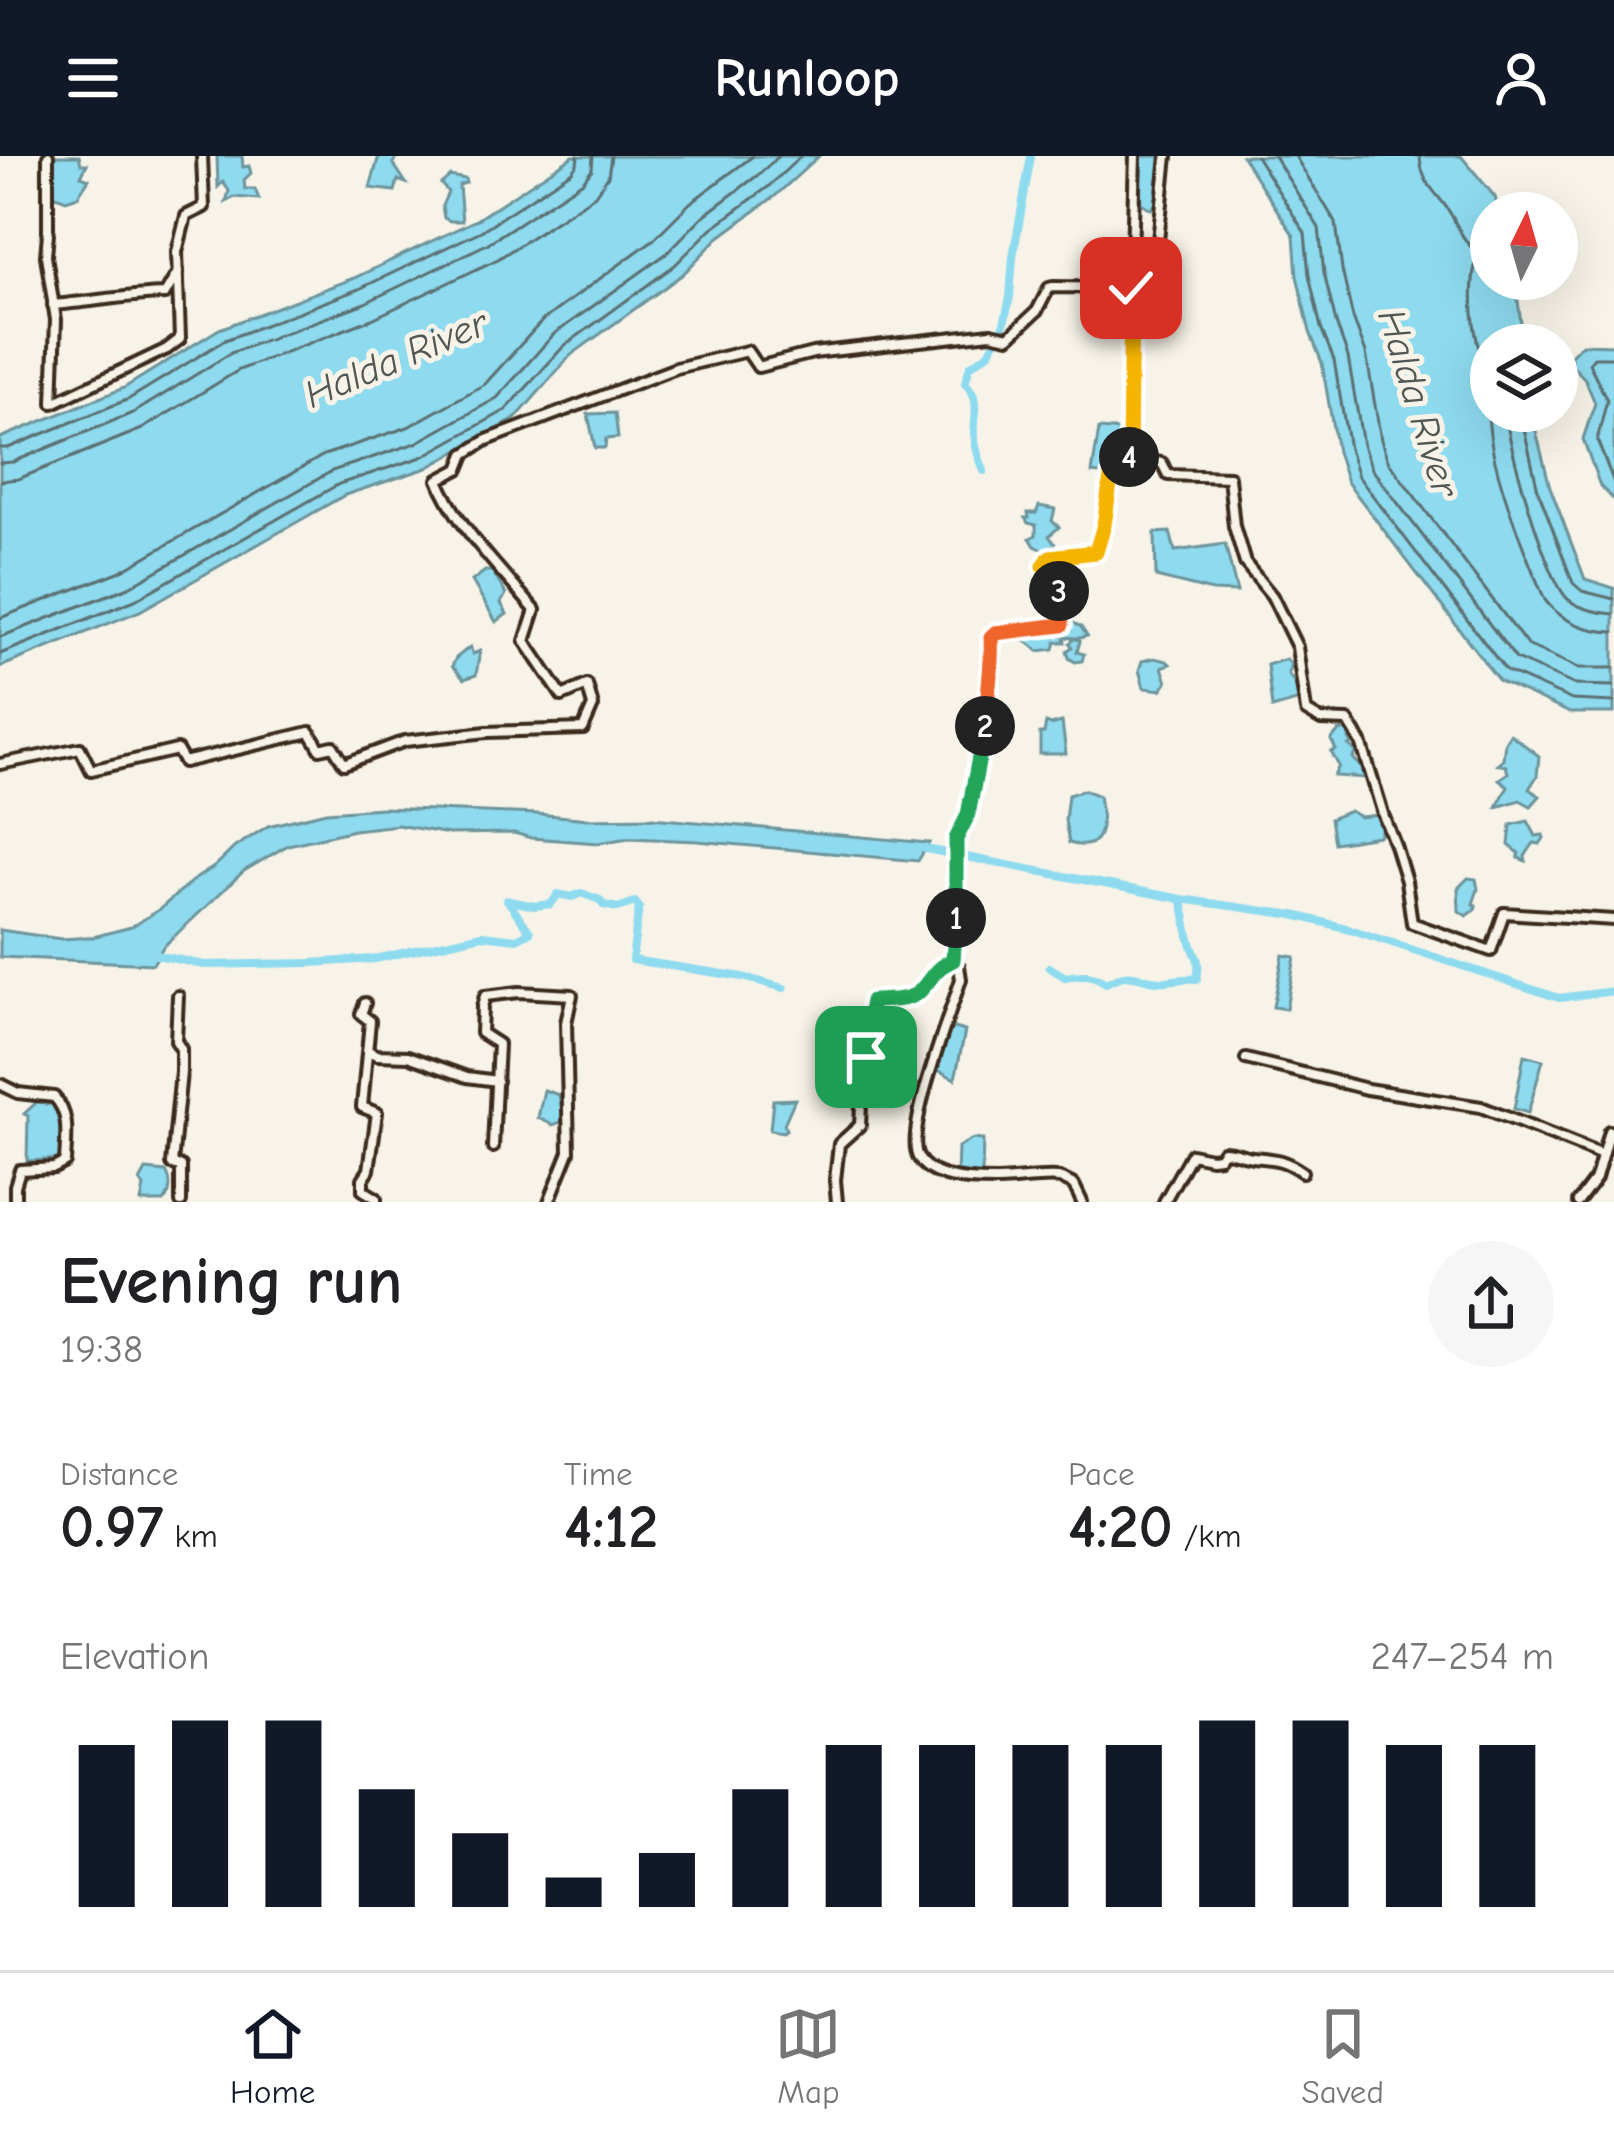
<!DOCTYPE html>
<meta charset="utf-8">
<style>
body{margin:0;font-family:"Comic Neue",sans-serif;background:#f6f6f6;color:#202124;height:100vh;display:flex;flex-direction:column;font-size:45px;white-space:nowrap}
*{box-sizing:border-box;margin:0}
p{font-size:39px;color:#757577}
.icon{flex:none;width:66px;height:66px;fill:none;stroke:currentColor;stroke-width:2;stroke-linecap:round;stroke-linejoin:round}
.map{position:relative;height:1046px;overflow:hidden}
.details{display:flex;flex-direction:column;background:#fff;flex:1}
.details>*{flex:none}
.needle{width:78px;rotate:5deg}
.fabs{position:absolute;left:1470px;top:36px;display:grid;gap:24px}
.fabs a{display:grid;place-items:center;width:108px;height:108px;border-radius:50%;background:#fff;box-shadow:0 12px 48px #0002;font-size:60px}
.pin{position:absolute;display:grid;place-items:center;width:102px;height:102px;color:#fff;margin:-51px;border-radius:24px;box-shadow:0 6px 18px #0006}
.km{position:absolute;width:60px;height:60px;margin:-30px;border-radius:50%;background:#222;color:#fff;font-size:33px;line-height:60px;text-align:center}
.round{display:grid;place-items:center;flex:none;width:126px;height:126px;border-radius:63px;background:#f6f6f6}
.headline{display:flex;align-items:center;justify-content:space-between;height:204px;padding:0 60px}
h1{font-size:66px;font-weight:700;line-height:90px}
.figures{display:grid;grid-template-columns:repeat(3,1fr);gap:18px;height:204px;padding:12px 60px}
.figures div{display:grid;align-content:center}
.figures b{font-size:60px;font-weight:700}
.figures small{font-size:33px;font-weight:400}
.figures p{font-size:33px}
.chart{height:336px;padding:24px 60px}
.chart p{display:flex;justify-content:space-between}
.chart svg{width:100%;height:216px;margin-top:12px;stroke:#111827;stroke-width:6}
header{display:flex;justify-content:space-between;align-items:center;height:156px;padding:0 60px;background:#111827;color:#fff;font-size:54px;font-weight:700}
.tab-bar{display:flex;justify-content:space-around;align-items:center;height:168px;border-top:3px solid #e0e0e0;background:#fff;font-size:33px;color:#757577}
.tab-bar a{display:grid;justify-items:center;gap:6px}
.tab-bar .on{color:#111827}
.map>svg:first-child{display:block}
.water{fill:#8edaef;stroke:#6d949b;stroke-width:3}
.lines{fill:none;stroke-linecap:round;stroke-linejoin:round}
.shore{stroke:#5c7072;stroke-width:3}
.canal{stroke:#8edaef;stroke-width:8}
.minor-casing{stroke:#3b2a1e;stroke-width:16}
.minor{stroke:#f7f3e8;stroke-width:8}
.split-1-casing{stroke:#fff;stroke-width:24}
.split-2-casing{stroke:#fff;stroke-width:24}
.split-3-casing{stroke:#fff;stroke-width:24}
.split-4-casing{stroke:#fff;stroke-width:24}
.split-5-casing{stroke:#fff;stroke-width:24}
.split-1{stroke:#22a559;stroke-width:15}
.split-2{stroke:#22a559;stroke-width:15}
.split-3{stroke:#f0652b;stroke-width:15}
.split-4{stroke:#f5b400;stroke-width:15}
.split-5{stroke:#f5b400;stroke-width:15}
.labels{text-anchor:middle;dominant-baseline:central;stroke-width:10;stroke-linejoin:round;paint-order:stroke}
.water-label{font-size:39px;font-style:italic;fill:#505652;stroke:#f7f3e8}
</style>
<header><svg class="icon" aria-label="menu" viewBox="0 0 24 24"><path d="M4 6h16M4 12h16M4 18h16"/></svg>Runloop<svg class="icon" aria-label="person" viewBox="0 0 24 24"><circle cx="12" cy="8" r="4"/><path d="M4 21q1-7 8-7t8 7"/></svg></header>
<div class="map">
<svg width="1614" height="1046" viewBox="0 0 1614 1046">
<rect width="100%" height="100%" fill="#f7f3e8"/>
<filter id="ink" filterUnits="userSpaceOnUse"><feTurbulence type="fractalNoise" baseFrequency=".00833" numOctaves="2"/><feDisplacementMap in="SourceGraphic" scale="24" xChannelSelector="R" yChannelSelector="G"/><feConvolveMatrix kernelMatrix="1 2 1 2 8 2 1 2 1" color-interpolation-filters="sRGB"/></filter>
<g filter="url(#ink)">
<g class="water">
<polygon points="52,0 79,0 81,8 87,8 81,20 89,23 78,40 66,44 53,39"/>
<polygon points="217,0 242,0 243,11 249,10 251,17 244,24 245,33 255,33 259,43 234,41 226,46 229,35 223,26 218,31"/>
<polygon points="382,0 399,0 393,7 406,27 398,24 395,35 370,32 378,3"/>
<polygon points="573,0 819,0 775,40 718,82 683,118 571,199 515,263 427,312 345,339 140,455 0,511 0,282 124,232 219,173 354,122 476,64"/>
<polygon points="1141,0 1164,0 1159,44 1151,53 1141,47 1139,28"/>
<polygon points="1242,0 1461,0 1495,41 1499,57 1491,57 1491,123 1515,123 1524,189 1491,189 1491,255 1531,255 1550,331 1585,423 1614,432 1614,557 1570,557 1499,525 1347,326 1337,296 1322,207 1310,176 1297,120 1294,80"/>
<polygon points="450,20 465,23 466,27 459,29 462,65 450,65 444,62 442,50 448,36 441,28"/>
<polygon points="1582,188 1614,189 1614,344 1600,330 1583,283 1595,247 1585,223 1571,208 1571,199"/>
<polygon points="615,257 618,282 606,283 605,292 595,292 588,258"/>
<polygon points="1099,273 1124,275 1124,308 1105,319 1092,317"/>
<polygon points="1039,350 1055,353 1052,365 1059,371 1049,380 1055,388 1048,396 1035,390 1030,382 1036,379 1036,369 1028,367 1025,362 1029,362 1028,357 1036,357"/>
<polygon points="1170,376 1175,395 1225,388 1237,436 1212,435 1156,421 1155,377"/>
<polygon points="485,415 492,415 506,438 501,447 507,458 496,466 472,425"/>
<polygon points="1070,465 1081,471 1087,480 1076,483 1080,485 1077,496 1084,498 1082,505 1075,506 1069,502 1067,495 1072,491 1070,487 1075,482 1064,481 1065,486 1056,486 1054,493 1039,495 1024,484 1030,475 1062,471 1065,473 1065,467"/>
<polygon points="470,491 473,498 480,495 476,519 464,523 452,510 456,502"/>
<polygon points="1154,502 1167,505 1170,508 1162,511 1167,526 1161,534 1144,532 1139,514 1142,505"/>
<polygon points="1286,503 1291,508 1288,518 1295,527 1300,544 1272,552 1267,509"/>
<polygon points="1062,566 1066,598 1040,598 1040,577 1044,577 1046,567 1051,569"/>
<polygon points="1351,574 1349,583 1353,588 1349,590 1357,596 1353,602 1367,618 1366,622 1334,620 1339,610 1331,596 1336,594 1331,584 1339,575"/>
<polygon points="1510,578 1539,600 1537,620 1529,633 1540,640 1531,650 1520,644 1497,651 1508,630 1499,623 1508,617 1506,610 1497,608 1503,603 1505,586"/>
<path d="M1084 634 1099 640C1104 667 1105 698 1069 687L1065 664 1068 639Z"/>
<polygon points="382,652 538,658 588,663 652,662 929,687 918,705 697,685 629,682 598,687 531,682 514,677 449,678 398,669 354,674 288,689 244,715 163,791 153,808 0,801 0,774 61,783 93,781 131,771 160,753 192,725 214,711 235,691 268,670 326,656"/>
<polygon points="1350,655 1360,661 1378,659 1383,669 1379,680 1334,687 1330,663"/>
<polygon points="1528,665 1536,680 1543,679 1544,682 1540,688 1534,687 1525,700 1526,705 1518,702 1519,697 1509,689 1511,669"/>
<polygon points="1468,722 1476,723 1478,733 1473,748 1476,749 1475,754 1467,760 1459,755 1458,732"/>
<polygon points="1283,799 1295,801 1286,853 1273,851"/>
<polygon points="950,871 965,875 955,923 936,913"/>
<polygon points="1524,899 1543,904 1528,957 1514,953"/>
<polygon points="544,934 559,939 564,965 553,969 538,962"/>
<polygon points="795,943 784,968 786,974 783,976 770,974 773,944"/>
<polygon points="38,945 42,945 46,949 54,946 61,955 62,1003 27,1005 28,960 24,958"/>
<polygon points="973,983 983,984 982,1019 957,1019 958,991"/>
<path d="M146 1014 166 1016C172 1026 171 1037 164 1046H141L144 1031 140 1025Z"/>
</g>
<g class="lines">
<g class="shore">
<polyline points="1256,0 1305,77 1309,119 1321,172 1334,204 1349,293 1358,320 1506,515 1572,544 1614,546"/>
<polyline points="1274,0 1319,72 1324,117 1336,167 1348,201 1363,289 1372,313 1516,503 1575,529 1614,530"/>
<polyline points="1295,0 1336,67 1342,114 1353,162 1366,197 1381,284 1388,305 1527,489 1579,512 1614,512"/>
<path d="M1420 0C1421 32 1442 38 1454 64 1461 78 1466 87 1478 98 1468 129 1471 190 1491 218"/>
<polyline points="1614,201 1594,201 1589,207 1607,244 1597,284 1614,327"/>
<path d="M1491 239C1477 283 1526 400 1545 444 1561 466 1588 475 1614 476"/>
<path d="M1505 255C1507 285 1548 428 1569 444 1580 453 1600 457 1614 458"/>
<polyline points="1520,255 1538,334 1573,427 1582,435 1614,443"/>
<polyline points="0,292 8,292 129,243 225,184 359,133 481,75 572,15 577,8 578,0"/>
<polyline points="0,307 13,306 135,256 231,197 365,147 487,88 583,25 592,13 593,0"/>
<polyline points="0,325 18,323 142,273 239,214 372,163 498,103 595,39 608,20 611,0"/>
<polyline points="0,462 121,415 324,299 408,271 485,228 543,164 653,84 690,47 753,0"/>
<polyline points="0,481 129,431 332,315 416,287 497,242 554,178 666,98 702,61 758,19 779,0"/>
<polyline points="0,498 135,444 339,328 422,301 506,254 564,190 675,109 711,73 768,31 801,0"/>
</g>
<g class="canal">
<path d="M984 315C981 306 976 295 975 285 972 264 983 243 965 227L970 210 989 197 1004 168 1010 141 1013 101 1031 0"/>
<polyline points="921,692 1181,743 1294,759 1350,773 1559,842 1614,835"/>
<polyline points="152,798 204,809 310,807 375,803 482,779 517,783 530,776 507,744 534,750 551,748 558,738 572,741 581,737 600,744 603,749 618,752 635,746 639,751 632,804 743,821 784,832"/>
<path d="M1049 811 1065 821C1083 818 1091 817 1106 827 1137 810 1137 827 1166 825 1177 824 1185 822 1197 823 1201 798 1195 804 1190 783 1186 770 1186 757 1181 743"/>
</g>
<defs>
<g id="minor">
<polyline points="48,0 48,77 46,100 56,164 53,247 167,193 180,183 177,96 186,60 204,51 202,0"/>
<path d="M53 149C91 146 127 139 165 138L178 116"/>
<polyline points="1130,169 1131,132"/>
<polyline points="1129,301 1162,307 1168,319 1229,321 1234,370 1245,407 1272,440 1297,491 1306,555 1321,564 1348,565 1361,586 1384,661 1395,689 1406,725 1412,767 1491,795 1504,757 1614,764"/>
<path d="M0 608 80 592 91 614 177 594 184 606 310 576 320 593 333 590 344 608 405 585 487 576 583 573 593 550 587 529 562 540 525 485 535 454C501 414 458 372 438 324L459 313 465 298 487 284 676 212 747 195 758 211 813 197 991 177 1009 181 1037 155 1049 132 1053 131 1131 132 1135 0"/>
<path d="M953 804 959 810 961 823C951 856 904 975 918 1001 930 1024 972 1025 994 1025 1009 1025 1047 1020 1058 1022 1061 1022 1072 1028 1074 1029L1082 1046"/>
<polyline points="178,840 176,885 181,893 181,916 172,1008 181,1010 181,1046"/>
<polyline points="365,847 361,858 370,865 362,951 377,957 369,1014 363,1023 363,1034 376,1042 376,1046"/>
<polyline points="368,895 377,899 408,900 467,921 497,925"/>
<polyline points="1246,903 1367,933 1481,951 1602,999"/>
<path d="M0 928 18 937 54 941C71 958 66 983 65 1006L54 1012 20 1014 15 1030V1046"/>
<polyline points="493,991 498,888 481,877 482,851 485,840 519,836 572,839 566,867 569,996 549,1046"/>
<path d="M837 1046 835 1024 839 988 860 969 864 892 871 845C888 844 911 847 922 833 933 820 936 812 953 804L956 761V683L968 659 985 577 987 537 993 505 991 481 995 477 1062 469 1057 419 1044 410 1050 401 1097 396 1104 369 1111 321 1129 313 1130 169 1147 171 1149 169 1167 0"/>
<path d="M1164 1046 1191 998 1211 1002 1219 1001 1223 995C1234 995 1243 1000 1253 1001 1274 1003 1284 1003 1302 1016"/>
<polyline points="1578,1046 1596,1022 1609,975 1614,976"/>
</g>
</defs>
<use href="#minor" class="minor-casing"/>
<use href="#minor" class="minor"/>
</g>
</g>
<g class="lines" filter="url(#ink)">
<defs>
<path id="split-1" d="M866 901 864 892 872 845C888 844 911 846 922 833 935 818 934 813 953 804L956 762"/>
<polyline id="split-2" points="956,762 956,683 968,659 985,570"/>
<path id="split-3" d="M985 570C987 540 993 511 991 481L995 477 1062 469 1059 435"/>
<polyline id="split-4" points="1059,435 1057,419 1044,410 1050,401 1096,396 1104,369 1111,321 1129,313 1129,301"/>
<polyline id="split-5" points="1129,301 1131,132"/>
</defs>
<use href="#split-1" class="split-1-casing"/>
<use href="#split-2" class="split-2-casing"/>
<use href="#split-3" class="split-3-casing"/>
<use href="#split-4" class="split-4-casing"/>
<use href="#split-5" class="split-5-casing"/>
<use href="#split-1" class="split-1"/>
<use href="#split-2" class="split-2"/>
<use href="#split-3" class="split-3"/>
<use href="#split-4" class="split-4"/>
<use href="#split-5" class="split-5"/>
</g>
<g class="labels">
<g class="water-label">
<text transform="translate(396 203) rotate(-23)">Halda River</text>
<text transform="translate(1418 247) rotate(73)">Halda River</text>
</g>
</g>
</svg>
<div class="fabs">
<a><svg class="needle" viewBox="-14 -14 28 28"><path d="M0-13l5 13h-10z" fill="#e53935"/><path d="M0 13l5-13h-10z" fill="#757577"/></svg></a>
<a><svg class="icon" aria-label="layers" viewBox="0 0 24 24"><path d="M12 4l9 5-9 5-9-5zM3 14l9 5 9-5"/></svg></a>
</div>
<div class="pin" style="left:866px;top:901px;background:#1e9e55"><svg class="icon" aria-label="arrive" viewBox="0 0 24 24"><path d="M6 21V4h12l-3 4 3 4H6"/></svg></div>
<div class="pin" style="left:1131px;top:132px;background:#d93025"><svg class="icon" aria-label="check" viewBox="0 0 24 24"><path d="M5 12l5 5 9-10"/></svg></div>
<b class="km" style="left:956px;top:762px">1</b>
<b class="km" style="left:985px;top:570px">2</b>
<b class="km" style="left:1059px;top:435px">3</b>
<b class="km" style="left:1129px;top:301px">4</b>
</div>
<section class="details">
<div class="headline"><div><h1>Evening run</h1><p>19:38</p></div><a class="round"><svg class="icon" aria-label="share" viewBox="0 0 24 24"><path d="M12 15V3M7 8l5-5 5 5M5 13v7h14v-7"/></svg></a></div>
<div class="figures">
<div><p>Distance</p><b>0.97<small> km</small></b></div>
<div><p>Time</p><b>4:12</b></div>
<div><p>Pace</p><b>4:20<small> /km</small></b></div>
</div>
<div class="chart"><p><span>Elevation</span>247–254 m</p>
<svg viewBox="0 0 160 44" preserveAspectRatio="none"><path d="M5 44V11M15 44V6M25 44V6M35 44V20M45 44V29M55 44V38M65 44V33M75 44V20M85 44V11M95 44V11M105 44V11M115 44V11M125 44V6M135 44V6M145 44V11M155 44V11"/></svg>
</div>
</section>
<nav class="tab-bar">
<a class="on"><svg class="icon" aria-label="home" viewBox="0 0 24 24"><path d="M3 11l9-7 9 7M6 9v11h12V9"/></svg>Home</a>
<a><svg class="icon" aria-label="map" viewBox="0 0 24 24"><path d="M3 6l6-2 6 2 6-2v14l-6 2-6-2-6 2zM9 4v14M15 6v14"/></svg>Map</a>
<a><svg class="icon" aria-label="saved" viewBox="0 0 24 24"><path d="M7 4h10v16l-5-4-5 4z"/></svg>Saved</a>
</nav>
